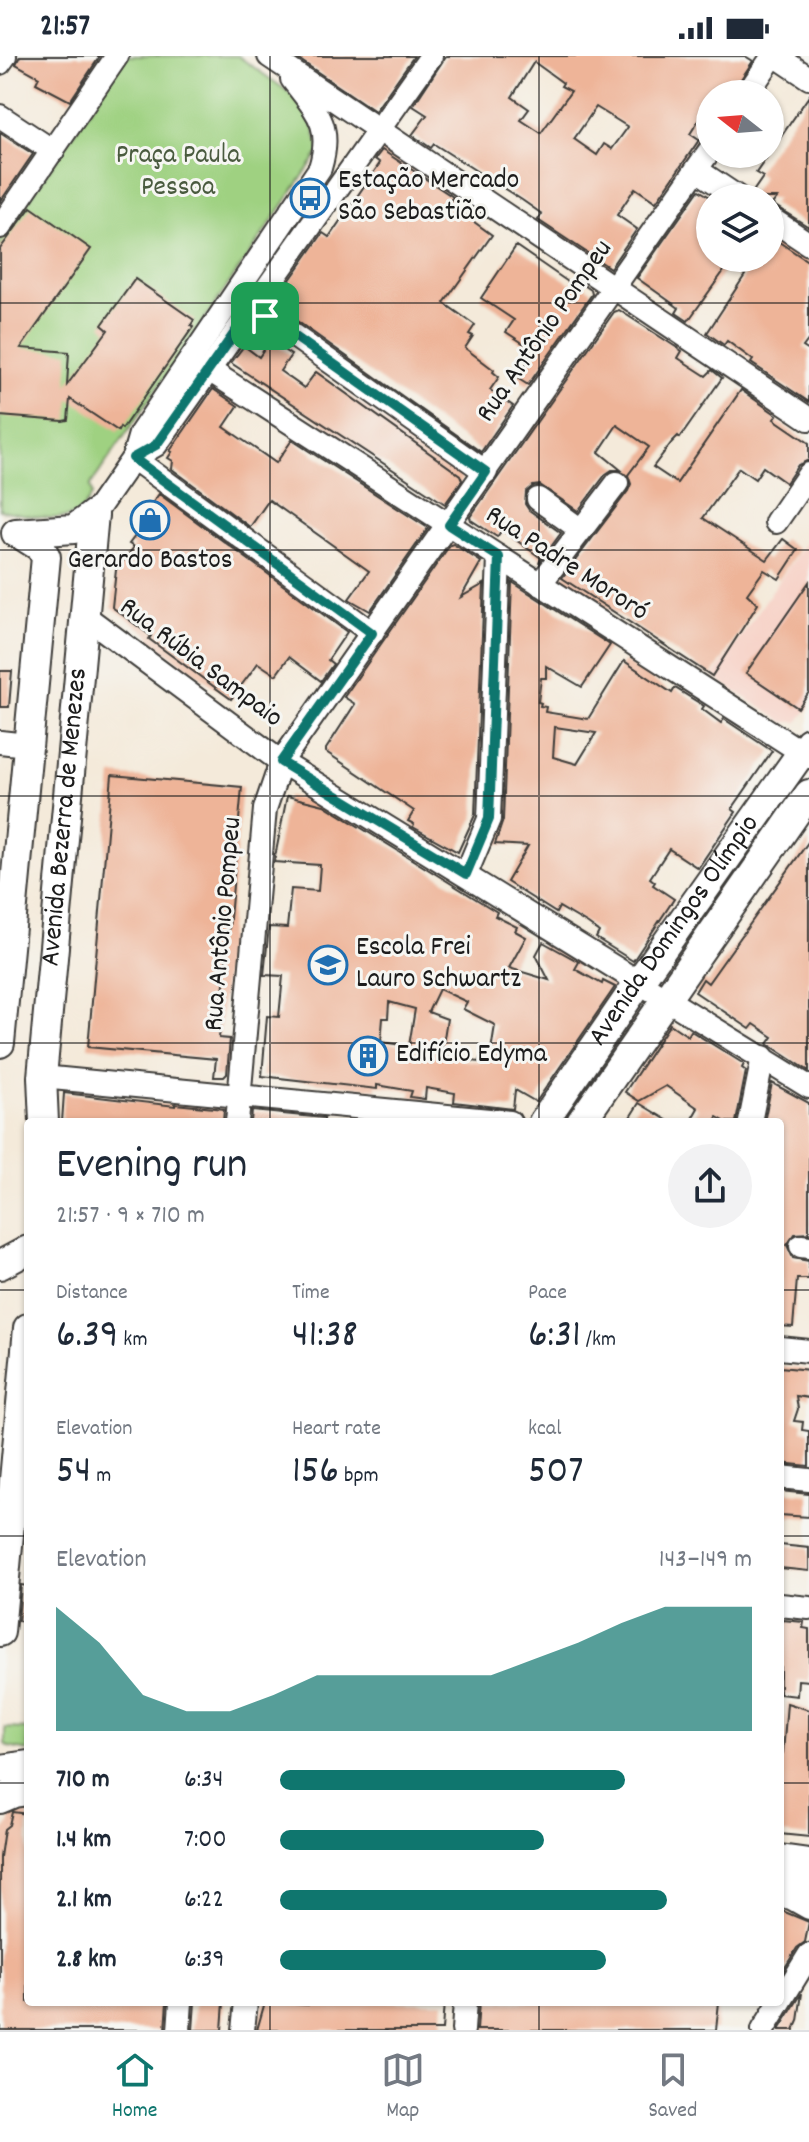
<!DOCTYPE html>
<meta charset="utf-8">
<style>
body{margin:0;font-family:Dekko,sans-serif;background:#f2f2f3;color:#1f2937;height:100vh;display:flex;flex-direction:column;font-size:30px;white-space:nowrap}
*{box-sizing:border-box;margin:0}
p{font-size:26px;color:#747a83}
.icon{flex:none;width:44px;height:44px;fill:none;stroke:currentColor;stroke-width:2;stroke-linecap:round;stroke-linejoin:round}
.map{position:relative;flex:1;overflow:hidden}
.drawer{position:absolute;left:24px;top:1062px;width:760px;height:888px;display:flex;flex-direction:column;background:#fff;border-radius:8px;box-shadow:0 2px 6px #0004}
.drawer>*{flex:none}
.needle{width:52px;rotate:287deg}
.fabs{position:absolute;left:696px;top:24px;display:grid;gap:16px}
.fabs a{display:grid;place-items:center;width:88px;height:88px;border-radius:50%;background:#fff;box-shadow:0 2px 6px #0004;font-size:40px}
.pin{position:absolute;display:grid;place-items:center;width:68px;height:68px;color:#fff;margin:-34px;border-radius:16px;box-shadow:0 4px 12px #0006}
.round{display:grid;place-items:center;flex:none;width:84px;height:84px;border-radius:42px;background:#f2f2f3}
.headline{display:flex;align-items:center;justify-content:space-between;height:136px;padding:0 32px}
h1{font-size:44px;font-weight:600;line-height:60px}
.stats{display:grid;grid-template-columns:repeat(3,1fr);gap:12px;height:136px;padding:8px 32px}
.stats div{display:grid;align-content:center}
.stats b{font-size:40px;font-weight:600}
.stats small{font-size:22px;font-weight:400}
.stats p{font-size:22px}
.chart{height:224px;padding:16px 32px}
.chart p{display:flex;justify-content:space-between}
.chart svg{width:100%;height:144px;margin-top:8px;fill:#0f766e;opacity:.7}
ul{padding:0 32px;list-style:none;font-size:26px}
li{display:grid;grid-template-columns:128px 96px 1fr;align-items:center;height:60px}
li i{height:20px;border-radius:10px;background:#0f766e}
.status{display:flex;justify-content:space-between;align-items:center;height:56px;padding:0 40px;background:#fff;direction:ltr}
.status svg{height:22px;fill:currentColor}
.tabs{display:flex;justify-content:space-around;align-items:center;height:112px;border-top:2px solid #e0e1e3;background:#fff;font-size:22px;color:#747a83}
.tabs a{display:grid;justify-items:center;gap:4px}
.tabs .on{color:#0f766e}
.map>svg:first-child{display:block}
.built{fill:#f7d1c6}
.green{fill:#9fd181;stroke:#5e764e;stroke-width:2}
.building{fill:#eeb498;fill-rule:evenodd}
.lines{fill:none;stroke-linecap:round;stroke-linejoin:round}
.minor-casing{stroke:#3c3b38;stroke-width:26}
.major-casing{stroke:#3c3b38;stroke-width:32}
.minor{stroke:#fff;stroke-width:22}
.major{stroke:#fff;stroke-width:28}
.route-casing{stroke:#fff;stroke-width:16}
.route{stroke:#0f766e;stroke-width:10}
.grid{fill:none;stroke:#1c1c1c;stroke-width:2;stroke-opacity:0.55}
.labels{text-anchor:middle;dominant-baseline:central;stroke-width:6;stroke-linejoin:round;paint-order:stroke}
.park-label{font-size:28px;fill:#4a5b3f;stroke:#f6f6f2}
.poi-label{font-size:28px;fill:#1c1c1c;stroke:#f6f6f2;text-anchor:start}
.street-label{font-size:28px;fill:#1c1c1c;stroke:#f6f6f2}
</style>
<div class="status"><b>21:57</b><svg viewBox="0 0 49 12"><path d="M0 12V9h3v3zM5 12V6h3v6zM10 12V3h3v9zM15 12V0h3v12zM26 1h20v11H26zM47 4h2v5h-2z"/></svg></div>
<div class="map">
<svg width="809" height="1974" viewBox="0 0 809 1974">
<rect width="100%" height="100%" fill="#f6f6f2"/>
<filter id="ink" filterUnits="userSpaceOnUse"><feTurbulence type="fractalNoise" baseFrequency=".0125" numOctaves="2"/><feDisplacementMap in="SourceGraphic" scale="16" xChannelSelector="R" yChannelSelector="G"/><feConvolveMatrix kernelMatrix="1 2 1 2 8 2 1 2 1" color-interpolation-filters="sRGB"/></filter>
<filter id="wash" filterUnits="userSpaceOnUse"><feTurbulence type="fractalNoise" baseFrequency=".006" numOctaves="4" result="noise"/><feDisplacementMap in="SourceGraphic" scale="32" xChannelSelector="R" yChannelSelector="G"/><feGaussianBlur stdDeviation="1.8" result="paint"/><feColorMatrix in="noise" values="0 0 0 0 0 0 0 0 0 0 0 0 0 0 0 0 0 1.4 0 .05"/><feComposite in="paint" operator="in"/></filter>
<g filter="url(#wash)">
<rect width="100%" height="100%" fill="#f4eada"/>
<polygon class="built" points="809,481 809,652 798,666 784,666 713,621"/>
<g class="green">
<path d="M126 0H238L308 50 320 95 90 430 92 439C88 445 83 455 76 458 56 468 21 457 0 454V187Z"/>
<polygon points="5,1672 28,1673 28,1695 9,1691 5,1688"/>
</g>
<g id="blocks">
<g class="building">
<polygon points="20,0 100,0 70,45 36,27 39,21 16,8"/>
<polygon points="294,0 414,0 375,55"/>
<path d="M446 0H745L753 5 731 38H710V58L705 54 690 78 699 84 656 146 635 132 617 159 637 173 610 212 538 164 542 158 522 144 434 88 431 92 412 79 427 59 413 50ZM534 6 563 27 561 30 571 35 541 77 521 64 529 53 512 41ZM596 51 628 71 612 93 604 88 597 99 574 83Z"/>
<polygon points="809,40 809,171 772,148 777,142 753,142 752,137 763,121 756,117"/>
<polygon points="0,77 33,98 0,146"/>
<polygon points="382,94 453,141 448,147 492,179 444,247 475,269 469,278 473,280 465,292 494,314 493,316 499,321 490,334 513,350 481,396 273,248 323,177 329,181 380,107 375,103"/>
<polygon points="699,134 710,141 710,202 770,202 770,180 809,206 809,283 803,291 809,295 809,346 751,307 753,304 727,285 724,289 707,277 745,219 729,208 688,265 676,257 679,252 637,222"/>
<polygon points="31,151 91,193 21,292 69,296 67,329 108,274 102,269 135,223 194,264 191,269 193,271 122,373 120,371 118,375 70,343 68,364 63,365 0,360 0,193"/>
<polygon points="516,190 571,228 575,223 591,234 592,238 528,329 517,322 535,295 506,276 514,264 481,242"/>
<polygon points="619,254 682,295 678,302 706,320 712,314 722,322 680,382 678,380 672,386 653,411 677,427 741,334 777,359 774,363 809,387 809,404 798,409 786,427 763,411 755,423 739,412 703,462 767,504 783,483 798,494 779,523 764,514 747,538 758,548 712,620 562,522 628,435 631,428 628,419 649,391 617,369 599,396 621,414 612,414 606,418 578,455 540,429 533,430 526,436 525,448 529,454 561,477 539,507 541,502 502,474 497,481 471,464 470,461 614,256"/>
<polygon points="270,285 291,299 280,315 304,332 316,316 460,419 462,424 445,448 231,307 244,290 259,301"/>
<polygon points="213,333 238,350 224,371 276,407 292,384 428,472 370,555 349,543 369,515 269,444 250,471 172,413 173,405 168,402 172,396 170,395"/>
<polygon points="159,438 347,576 328,604 333,608 321,625 289,601 276,619 258,607 231,643 149,583 151,580 112,551 116,514 134,491 129,488 135,480 134,472"/>
<polygon points="453,488 481,506 461,541 484,528 475,759 458,796 413,771 414,768 408,765 414,755 326,696 326,693 355,648 344,641 450,489"/>
<path d="M512 526 610 589 582 631 546 610V622H541L538 646 541 647 540 650 546 651 545 656 588 663 624 605 672 637 675 632 704 650 702 653 721 667 724 663 772 695 732 753 736 756 698 812 669 793 650 822 655 826 653 829 674 843 633 905 596 882 599 876 588 868 559 851 556 857 507 826 528 790 495 788 503 764ZM555 671 596 677 577 708 553 701Z"/>
<polygon points="809,526 809,636 798,652 746,617"/>
<polygon points="0,615 12,615 9,651 0,651"/>
<polygon points="112,719 242,731 219,982 230,983 227,1018 224,1021 214,1021 216,1003 88,991"/>
<path d="M287 740 324 749 497 856 495 860 517 871 515 875 526 881 509 912 549 924 536 899 543 886 579 906 575 913 602 928 603 925 615 931 536 1046 515 1034 513 1053 454 1046 455 1037 426 1032 425 1043 410 1041 412 1035 377 1029V1033L262 1020 267 960 279 961 283 920 264 919 269 871 287 872 291 833 318 835 320 809 274 806ZM439 933 467 946 463 953 495 969 490 1001 480 1002 479 1006 441 1001 447 963 428 956ZM389 946 415 953 409 990 381 986 383 962H388Z"/>
<polygon points="809,785 809,1015 768,988 773,981 754,968 750,973 695,936 703,923 708,927"/>
<polygon points="670,968 688,980 691,975 744,1008 742,1012 746,1015 736,1066 726,1066 717,1061 714,1066 690,1066 698,1052 666,1030 639,1045 625,1036"/>
<polygon points="772,1027 809,1047 809,1177 795,1178 787,1189 793,1202 809,1205 809,1223 797,1223 793,1271 780,1270 780,1066 764,1066"/>
<polygon points="64,1037 175,1050 175,1048 224,1053 223,1066 62,1066"/>
<polygon points="639,1047 670,1066 627,1066"/>
<polygon points="252,1055 324,1062 324,1066 251,1066"/>
<polygon points="780,1311 809,1314 809,1342 796,1340 798,1353 794,1365 803,1366 802,1374 809,1375 809,1410 780,1407"/>
<polygon points="780,1435 809,1438 809,1461 780,1459"/>
<polygon points="780,1489 809,1492 809,1515 780,1512"/>
<polygon points="21,1529 28,1530 28,1566 18,1565"/>
<polygon points="782,1564 804,1566 803,1572 809,1573 809,1625 798,1624 797,1640 780,1638 780,1570 782,1570"/>
<polygon points="787,1647 809,1654 809,1781 780,1778 780,1697 783,1697"/>
<polygon points="12,1756 28,1758 28,1946 167,1946 165,1974 0,1974 0,1801 4,1773 9,1769"/>
<polygon points="780,1854 809,1866 805,1886 797,1892 780,1920"/>
<polygon points="802,1937 798,1965 794,1974 779,1974"/>
<polygon points="195,1946 224,1946 222,1974 193,1974"/>
<polygon points="265,1946 308,1949 309,1946 444,1946 442,1974 257,1974"/>
<polygon points="479,1946 719,1946 716,1974 477,1974"/>
</g>
</g>
</g>
<g filter="url(#ink)">
<use href="#blocks" fill-opacity="0" stroke="#3c3b38" stroke-width="2"/>
<g class="lines">
<defs>
<g id="minor">
<polyline points="269,0 809,363"/>
<polyline points="776,0 809,22"/>
<polyline points="0,7 5,0"/>
<polyline points="747,38 773,0"/>
<polyline points="0,60 53,95"/>
<polyline points="697,114 739,142"/>
<polyline points="770,162 809,188"/>
<polyline points="0,171 117,0"/>
<polyline points="253,251 486,416"/>
<polyline points="209,314 809,701"/>
<path d="M133 402 140 378 320 112C333 69 317 56 292 23"/>
<polyline points="133,402 372,577"/>
<polyline points="538,443 581,474"/>
<polyline points="94,458 133,402 156,389 431,0"/>
<polyline points="776,466 809,418"/>
<polyline points="540,528 617,427"/>
<polyline points="85,560 281,706 809,1031"/>
<polyline points="0,686 27,689"/>
<polyline points="466,818 489,763 499,501"/>
<polyline points="42,1021 510,1066"/>
<polyline points="237,1066 265,753 281,706 710,94"/>
<polyline points="750,1066 763,1001"/>
<polyline points="801,1190 809,1191"/>
<polyline points="780,1292 809,1295"/>
<polyline points="780,1421 809,1424"/>
<polyline points="780,1549 809,1552"/>
<polyline points="780,1840 791,1842 809,1852"/>
<polyline points="179,1974 181,1946"/>
<polyline points="243,1974 246,1946"/>
<polyline points="463,1974 465,1946"/>
<polyline points="763,1974 809,1899"/>
</g>
<g id="major">
<polyline points="16,477 74,473 94,458"/>
<polyline points="0,987 46,501 40,491 18,477"/>
<path id="s1" d="M44 1066 42 1021 94 458"/>
<path id="s2" d="M543 1066 639 926 809 686"/>
<polyline points="581,1066 809,738"/>
<polyline points="0,1209 28,1194"/>
<polyline points="0,1576 28,1272"/>
<polyline points="0,1713 28,1709"/>
<polyline points="0,1743 14,1737 28,1735"/>
<polyline points="780,1803 809,1807"/>
<polyline points="780,1826 809,1830"/>
</g>
</defs>
<use href="#minor" class="minor-casing"/>
<use href="#major" class="major-casing"/>
<use href="#minor" class="minor"/>
<use href="#major" class="major"/>
</g>
</g>
<g class="lines" filter="url(#ink)">
<defs>
<polygon id="route" points="253,251 486,416 449,469 499,501 489,763 466,818 281,706 372,577 133,402 156,389"/>
</defs>
<use href="#route" class="route-casing"/>
<use href="#route" class="route"/>
</g>
<path class="grid" d="M270 0V1066M539 0V1066M0 247H809M0 494H809M0 740H809M0 987H809M0 1234H28M780 1234H809M0 1480H28M780 1480H809M0 1727H28M780 1727H809M270 1946V1974M539 1946V1974"/>
<defs>
<symbol id="bus-ring" viewBox="-11 -11 22 22"><circle r="9.5" fill="#f6f6f2" stroke="#1f6fb2" stroke-width="1.5"/><path d="M-5-6H5V4H4V6H2V4H-2V6H-4V4H-5ZM-3.5-4V0h7V-4ZM-3.5 1.2v1.5H-2V1.2ZM2 1.2v1.5H3.5V1.2Z" fill="#1f6fb2"/></symbol>
<symbol id="shop-ring" viewBox="-11 -11 22 22"><circle r="9.5" fill="#f6f6f2" stroke="#1f6fb2" stroke-width="1.5"/><path d="M-5-2.5h2.3a2.7 3.5 0 0 1 5.4 0H5L5.5 6h-11ZM-1.5-2.5h3a1.5 2.3 0 0 0-3 0Z" fill="#1f6fb2"/></symbol>
<symbol id="school-ring" viewBox="-11 -11 22 22"><circle r="9.5" fill="#f6f6f2" stroke="#1f6fb2" stroke-width="1.5"/><path d="M0-5L7-2L0 1L-7-2ZM-4 1L0 2.5L4 1V4Q0 6-4 4Z" fill="#1f6fb2"/></symbol>
<symbol id="building-ring" viewBox="-11 -11 22 22"><circle r="9.5" fill="#f6f6f2" stroke="#1f6fb2" stroke-width="1.5"/><path d="M-4-6H4V6H1V3H-1V6H-4ZM-2.5-4.3h1.7v1.8h-1.7ZM.8-4.3h1.7v1.8H.8ZM-2.5-1h1.7V.8h-1.7ZM.8-1h1.7V.8H.8Z" fill="#1f6fb2"/></symbol>
</defs>
<g fill-rule="evenodd">
<use href="#bus-ring" x="288" y="120" width="44" height="44"/>
<use href="#shop-ring" x="128" y="442" width="44" height="44"/>
<use href="#school-ring" x="306" y="887" width="44" height="44"/>
<use href="#building-ring" x="346" y="978" width="44" height="44"/>
</g>
<g class="labels">
<g class="park-label">
<text x="178" y="101">Praça Paula<tspan x="178" dy="32">Pessoa</tspan></text>
</g>
<g class="poi-label">
<text x="338" y="126">Estação Mercado<tspan x="338" dy="32">São Sebastião</tspan></text>
<text x="150" y="506" text-anchor="middle">Gerardo Bastos</text>
<text x="356" y="893">Escola Frei<tspan x="356" dy="32">Lauro Schwartz</tspan></text>
<text x="396" y="1000">Edifício Edyma</text>
</g>
<g class="street-label">
<text transform="translate(546 276) rotate(-55)">Rua Antônio Pompeu</text>
<text transform="translate(566 509) rotate(33)">Rua Padre Mororó</text>
<text transform="translate(200 608) rotate(37)">Rua Rúbia Sampaio</text>
<text stroke="none"><textPath href="#s1" startOffset="306">Avenida Bezerra de Menezes</textPath></text>
<text transform="translate(225 868) rotate(-85)">Rua Antônio Pompeu</text>
<text stroke="none"><textPath href="#s2" startOffset="232">Avenida Domingos Olímpio</textPath></text>
</g>
</g>
</svg>
<div class="fabs">
<a><svg class="needle" viewBox="-14 -14 28 28"><path d="M0-13l5 13h-10z" fill="#e53935"/><path d="M0 13l5-13h-10z" fill="#747a83"/></svg></a>
<a><svg class="icon" aria-label="layers" viewBox="0 0 24 24"><path d="M12 4l9 5-9 5-9-5zM3 14l9 5 9-5"/></svg></a>
</div>
<div class="pin" style="left:265px;top:260px;background:#1e9e55"><svg class="icon" aria-label="arrive" viewBox="0 0 24 24"><path d="M6 21V4h12l-3 4 3 4H6"/></svg></div>
<section class="drawer">
<div class="headline"><div><h1>Evening run</h1><p>21:57 · 9 × 710 m</p></div><a class="round"><svg class="icon" aria-label="share" viewBox="0 0 24 24"><path d="M12 15V3M7 8l5-5 5 5M5 13v7h14v-7"/></svg></a></div>
<div class="stats">
<div><p>Distance</p><b>6.39<small> km</small></b></div>
<div><p>Time</p><b>41:38</b></div>
<div><p>Pace</p><b>6:31<small> /km</small></b></div>
</div>
<div class="stats">
<div><p>Elevation</p><b>54<small> m</small></b></div>
<div><p>Heart rate</p><b>156<small> bpm</small></b></div>
<div><p>kcal</p><b>507</b></div>
</div>
<div class="chart"><p><span>Elevation</span>143–149 m</p>
<svg viewBox="0 0 160 44" preserveAspectRatio="none"><path d="M0 44V6L10 17L20 33L30 38L40 38L50 33L60 27L70 27L80 27L90 27L100 27L110 22L120 17L130 11L140 6L150 6L160 6V44z"/></svg>
</div>
<ul>
<li><b>710 m</b>6:34<i style="width:73%"></i></li>
<li><b>1.4 km</b>7:00<i style="width:56%"></i></li>
<li><b>2.1 km</b>6:22<i style="width:82%"></i></li>
<li><b>2.8 km</b>6:39<i style="width:69%"></i></li>
</ul>
</section>
</div>
<nav class="tabs">
<a class="on"><svg class="icon" aria-label="home" viewBox="0 0 24 24"><path d="M3 11l9-7 9 7M6 9v11h12V9"/></svg>Home</a>
<a><svg class="icon" aria-label="map" viewBox="0 0 24 24"><path d="M3 6l6-2 6 2 6-2v14l-6 2-6-2-6 2zM9 4v14M15 6v14"/></svg>Map</a>
<a><svg class="icon" aria-label="saved" viewBox="0 0 24 24"><path d="M7 4h10v16l-5-4-5 4z"/></svg>Saved</a>
</nav>
